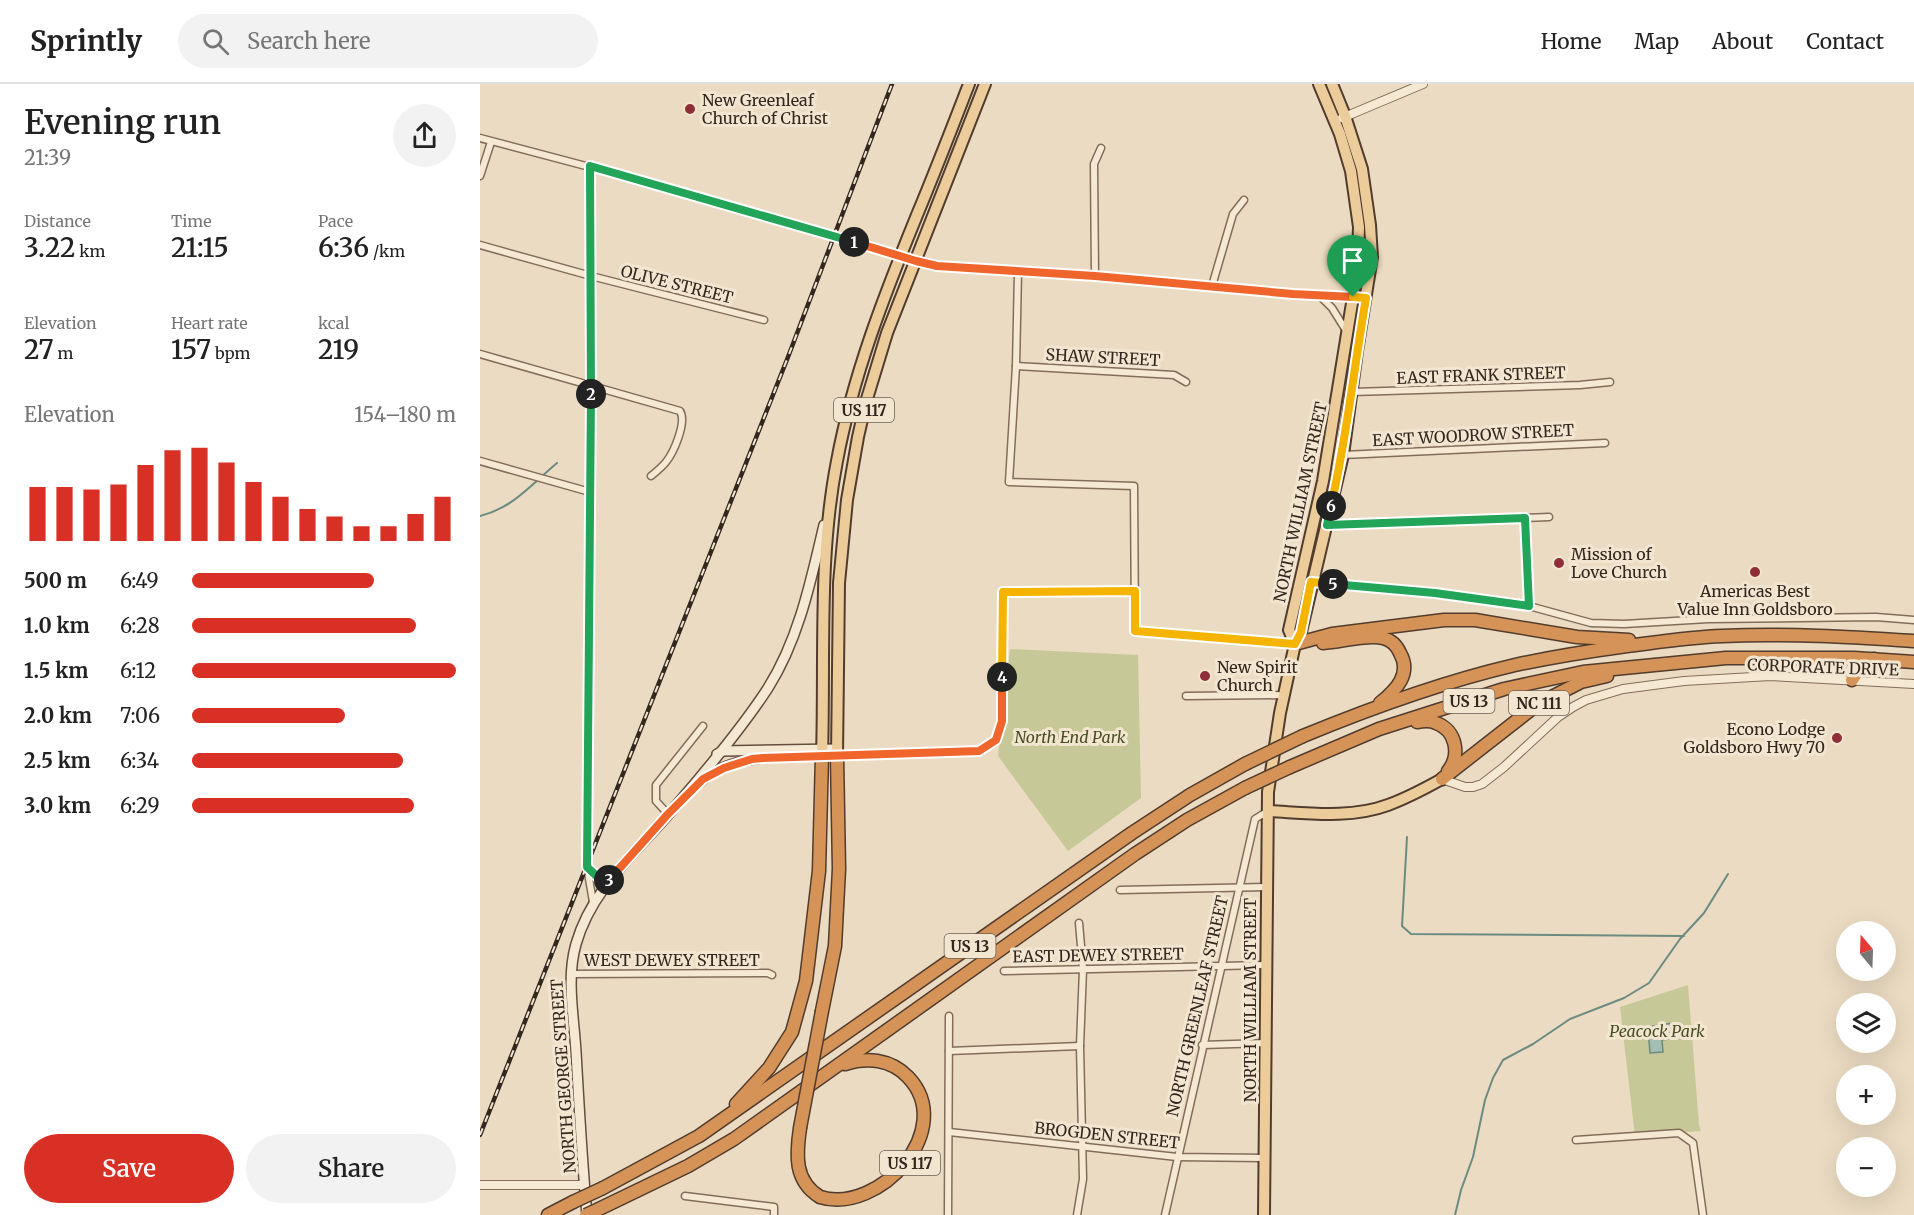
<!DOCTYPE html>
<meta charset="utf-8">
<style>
body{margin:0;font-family:Merriweather,serif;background:#f2f2f2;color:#222;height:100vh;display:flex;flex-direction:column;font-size:22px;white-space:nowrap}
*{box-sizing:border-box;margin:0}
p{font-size:20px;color:#767676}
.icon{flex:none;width:33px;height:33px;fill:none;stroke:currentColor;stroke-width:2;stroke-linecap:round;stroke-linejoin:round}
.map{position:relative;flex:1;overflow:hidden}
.details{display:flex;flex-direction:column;background:#fff;width:480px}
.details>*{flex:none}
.needle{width:39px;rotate:341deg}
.tools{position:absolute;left:1356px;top:837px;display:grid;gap:12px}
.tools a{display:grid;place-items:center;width:60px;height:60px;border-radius:50%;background:#fff;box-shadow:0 6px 24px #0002;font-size:30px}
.pin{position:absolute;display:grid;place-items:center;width:51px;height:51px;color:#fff;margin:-62px -26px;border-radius:50% 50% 50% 0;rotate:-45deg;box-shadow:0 0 6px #0007}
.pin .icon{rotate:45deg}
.km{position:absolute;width:30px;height:30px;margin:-15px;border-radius:50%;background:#222;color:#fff;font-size:16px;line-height:30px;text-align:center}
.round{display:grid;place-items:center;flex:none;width:63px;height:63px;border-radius:32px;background:#f2f2f2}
.headline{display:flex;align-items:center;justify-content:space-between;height:102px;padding:0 24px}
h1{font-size:33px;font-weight:600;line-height:45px}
.stats{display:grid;grid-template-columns:repeat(3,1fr);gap:9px;height:102px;padding:6px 24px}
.stats div{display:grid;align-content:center}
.stats b{font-size:26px;font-weight:600}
.stats small{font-size:16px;font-weight:400}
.stats p{font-size:16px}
.chart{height:168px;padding:12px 24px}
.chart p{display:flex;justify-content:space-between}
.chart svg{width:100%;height:108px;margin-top:6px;stroke:#d93025;stroke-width:6}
.cta{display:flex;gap:12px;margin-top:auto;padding:12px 24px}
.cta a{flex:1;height:69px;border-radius:36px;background:#d93025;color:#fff;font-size:24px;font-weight:600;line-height:69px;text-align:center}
.cta a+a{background:#f2f2f2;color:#222}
ul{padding:0 24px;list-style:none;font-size:20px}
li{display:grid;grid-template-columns:96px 72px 1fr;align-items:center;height:45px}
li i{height:15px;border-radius:8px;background:#d93025}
header{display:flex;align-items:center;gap:36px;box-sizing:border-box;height:84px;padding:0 30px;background:#fff;border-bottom:2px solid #e0e0e0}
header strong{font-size:28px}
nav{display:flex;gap:33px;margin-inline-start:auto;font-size:21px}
.search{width:420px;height:54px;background:#f2f2f2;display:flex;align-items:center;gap:15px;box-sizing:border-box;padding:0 21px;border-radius:33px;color:#767676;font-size:22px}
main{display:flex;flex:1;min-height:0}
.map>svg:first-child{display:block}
.green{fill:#c6c897}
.water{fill:#a4beb4;stroke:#6c8b80;stroke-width:1.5}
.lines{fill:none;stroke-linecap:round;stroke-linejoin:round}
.stream{stroke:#6c8b80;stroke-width:2}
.minor-casing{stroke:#836d5a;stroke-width:9}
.tertiary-casing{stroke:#836d5a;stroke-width:10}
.secondary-casing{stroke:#654e3e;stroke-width:12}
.primary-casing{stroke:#513c2e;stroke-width:14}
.motorway-casing{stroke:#513c2e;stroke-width:15}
.minor{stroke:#f6e9d4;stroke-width:6}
.tertiary{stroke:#f6e9d4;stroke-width:8}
.secondary{stroke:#f6e9d4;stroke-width:9}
.primary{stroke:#eccc9b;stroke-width:10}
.motorway{stroke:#d69357;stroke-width:12}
.rail-casing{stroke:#34271e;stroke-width:4.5}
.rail{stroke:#f3e6d1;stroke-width:2;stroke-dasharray:7;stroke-linecap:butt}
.motorway-bridge-casing{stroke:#513c2e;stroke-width:15;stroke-linecap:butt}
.motorway-bridge{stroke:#d69357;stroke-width:12}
.split-1-casing{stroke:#fff;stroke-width:12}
.split-2-casing{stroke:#fff;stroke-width:12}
.split-3-casing{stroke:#fff;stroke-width:12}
.split-4-casing{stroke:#fff;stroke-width:12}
.split-5-casing{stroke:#fff;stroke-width:12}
.split-6-casing{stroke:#fff;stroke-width:12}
.split-7-casing{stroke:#fff;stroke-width:12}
.split-1{stroke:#f0652b;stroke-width:8}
.split-2{stroke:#22a559;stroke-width:8}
.split-3{stroke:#22a559;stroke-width:8}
.split-4{stroke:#f0652b;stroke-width:8}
.split-5{stroke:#f5b400;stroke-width:8}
.split-6{stroke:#22a559;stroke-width:8}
.split-7{stroke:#f5b400;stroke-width:8}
.poi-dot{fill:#8f2e37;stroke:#f3e6d1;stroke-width:2}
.labels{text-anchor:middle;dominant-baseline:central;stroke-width:6;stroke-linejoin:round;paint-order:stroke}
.shield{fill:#f3e6d1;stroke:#6d6054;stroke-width:1.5}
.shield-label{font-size:15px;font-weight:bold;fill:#34271e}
.poi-label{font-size:16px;fill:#34271e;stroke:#f3e6d1;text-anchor:start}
.street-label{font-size:16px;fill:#34271e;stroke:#f3e6d1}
.park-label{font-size:16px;font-style:italic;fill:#484f25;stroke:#f3e6d1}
</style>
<header>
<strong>Sprintly</strong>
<div class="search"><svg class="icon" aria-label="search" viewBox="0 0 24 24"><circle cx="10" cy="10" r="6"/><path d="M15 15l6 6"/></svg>Search here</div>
<nav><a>Home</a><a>Map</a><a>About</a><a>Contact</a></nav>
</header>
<main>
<section class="details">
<div class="headline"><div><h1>Evening run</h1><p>21:39</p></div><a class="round"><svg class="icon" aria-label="share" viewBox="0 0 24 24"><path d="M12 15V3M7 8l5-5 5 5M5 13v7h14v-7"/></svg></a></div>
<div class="stats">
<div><p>Distance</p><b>3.22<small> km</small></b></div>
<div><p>Time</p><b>21:15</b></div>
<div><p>Pace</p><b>6:36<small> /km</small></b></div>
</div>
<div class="stats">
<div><p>Elevation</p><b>27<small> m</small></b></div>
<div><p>Heart rate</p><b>157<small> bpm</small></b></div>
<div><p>kcal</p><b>219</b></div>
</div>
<div class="chart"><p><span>Elevation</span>154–180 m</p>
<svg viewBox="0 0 160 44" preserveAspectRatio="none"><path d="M5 44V22M15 44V22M25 44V23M35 44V21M45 44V13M55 44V7M65 44V6M75 44V12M85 44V20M95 44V26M105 44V31M115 44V34M125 44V38M135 44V38M145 44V33M155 44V26"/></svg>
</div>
<ul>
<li><b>500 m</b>6:49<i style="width:69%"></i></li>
<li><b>1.0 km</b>6:28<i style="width:85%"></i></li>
<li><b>1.5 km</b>6:12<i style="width:100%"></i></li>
<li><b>2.0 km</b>7:06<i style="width:58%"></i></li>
<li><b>2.5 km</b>6:34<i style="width:80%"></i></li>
<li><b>3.0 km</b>6:29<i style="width:84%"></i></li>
</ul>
<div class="cta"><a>Save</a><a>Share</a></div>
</section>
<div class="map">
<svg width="1434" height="1131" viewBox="0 0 1434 1131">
<rect width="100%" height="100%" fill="#ebdbc2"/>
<g class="green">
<polygon points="530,565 658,571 661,714 588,767 518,672"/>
<polygon points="1208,901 1219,1041 1221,1047 1155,1052 1140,923"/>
</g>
<polygon class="water" points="1192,939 1195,954 1182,956 1183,968 1170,969 1168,943"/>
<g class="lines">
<g class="stream">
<path d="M0 432C33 424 52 400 77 379"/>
<polyline points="927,753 922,842 931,850 1204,852"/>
<polyline points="975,1131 981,1106 993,1073 1005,1016 1013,994 1023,976 1053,960 1090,935 1144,914 1169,899 1200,855 1224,829 1248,790"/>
</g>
<defs>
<g id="minor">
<polyline points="0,54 170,99 436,177 457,181 615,192 813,210 874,213"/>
<polyline points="110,82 111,302 107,783 113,818"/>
<polyline points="0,92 11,58"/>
<polyline points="0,161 111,192 284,236"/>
<polyline points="538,187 536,282 529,398 654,402 655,547 815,560"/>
<polyline points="615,192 614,80 621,64"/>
<polyline points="732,202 753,130 764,116"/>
<polyline points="839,211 852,224 867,248"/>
<path d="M0 270 200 327C207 338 194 368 186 378 182 383 176 388 171 392"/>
<polyline points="536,282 694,291 706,298"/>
<polyline points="872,308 1100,301 1130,298"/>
<polyline points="863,371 1125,359"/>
<polyline points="0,377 110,408"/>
<polyline points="1045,434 1049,522"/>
<polyline points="847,441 1069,433"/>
<polyline points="832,498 955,509 1049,522 1111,539 1144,540 1228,535 1396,533 1434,536"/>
<polyline points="706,612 804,611"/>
<polyline points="357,672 499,667 516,656 522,637 523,508 655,507"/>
<polyline points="188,730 176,717 176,701 223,642"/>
<polyline points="107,783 125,800"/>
<polyline points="640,806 786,803"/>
<polyline points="524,887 785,881"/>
<polyline points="91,890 288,889 292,891"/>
<polyline points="722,961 786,959"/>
<polyline points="469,967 600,962"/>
<polyline points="469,1048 697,1073 784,1074"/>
<polyline points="1096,1056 1199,1049 1213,1059 1223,1131"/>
<polyline points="205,1112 294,1123 294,1131"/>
<polyline points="468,1131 469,932"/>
<polyline points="597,1131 603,1095 600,962 603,885 599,839"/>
<polyline points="685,1131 775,735 788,727"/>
</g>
<g id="tertiary">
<polyline points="862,34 943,0"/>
<polyline points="962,695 985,703 993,703 1002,700 1024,683 1078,633 1093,623 1106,616 1143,605 1204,597 1290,592 1434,600"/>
<polyline points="0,1101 104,1101"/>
</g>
<g id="secondary">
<polyline points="237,670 243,667 357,665"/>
<path d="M219 699C250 668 317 671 357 672"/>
<path d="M107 1131C102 1077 99 1022 96 968 94 933 86 895 96 860 111 807 152 772 187 732 221 693 260 647 288 604 319 555 331 496 344 441"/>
</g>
<g id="primary">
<polyline points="815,560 809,546 843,397 873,213 878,170 879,143 871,87 860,50 839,0"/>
<path d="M342 672C345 573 338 474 357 377 373 291 404 212 437 131 455 88 472 44 489 0"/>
<polyline points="357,672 359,499 367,416 378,353 386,318 407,249 505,0"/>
<path d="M788 727C828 729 870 735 908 721 927 714 944 705 962 695"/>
<polyline points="784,1131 788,708 800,629 815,560 821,548 863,371 877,267 892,173 890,141 882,85 865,32 852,0"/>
</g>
<g id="motorway">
<path d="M843 559C861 558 887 550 903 554 911 556 917 562 920 569 932 590 916 606 900 619"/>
<polyline points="815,560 852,550 964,536 995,536 1097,553 1149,556"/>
<polyline points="1372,596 1381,582 1394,575"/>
<path d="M937 638C943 637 950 636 956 639 976 646 981 671 968 687"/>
<path d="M823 652C891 624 962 598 1035 581 1072 573 1110 567 1147 562 1179 558 1211 553 1242 552 1306 549 1371 553 1434 557"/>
<polyline points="810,683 899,645 1024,605 1103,588 1246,574 1374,574 1434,578"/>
<polyline points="962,695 1058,620 1101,598 1127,592"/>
<polyline points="342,927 355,862 359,785 357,672"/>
<polyline points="256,1020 289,984 312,948 326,897 339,787 342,672"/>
<path d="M320 1044C316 1071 314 1097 340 1113 399 1131 478 1045 428 993 411 975 387 973 365 980"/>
<polyline points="123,1104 219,1052 652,749 710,711 765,680"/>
<polyline points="119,1125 208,1082 254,1055 655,770 707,736 765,704"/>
<polyline points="68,1131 93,1118"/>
</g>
</defs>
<use href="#minor" class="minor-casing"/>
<use href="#tertiary" class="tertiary-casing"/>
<use href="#secondary" class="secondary-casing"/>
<use href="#primary" class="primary-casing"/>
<use href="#motorway" class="motorway-casing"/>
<use href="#minor" class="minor"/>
<use href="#tertiary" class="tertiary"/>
<use href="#secondary" class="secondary"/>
<use href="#primary" class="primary"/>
<use href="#motorway" class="motorway"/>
<defs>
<polyline id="rail" points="0,1051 308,273 412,0"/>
</defs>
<use href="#rail" class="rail-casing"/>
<use href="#rail" class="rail"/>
<defs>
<g id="motorway-bridge">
<polyline points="765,680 823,652"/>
<polyline points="765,704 810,683"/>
<polyline points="320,1044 342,927"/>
<polyline points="93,1118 123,1104"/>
<polyline points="106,1131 119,1125"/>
</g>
</defs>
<use href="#motorway-bridge" class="motorway-bridge-casing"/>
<use href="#motorway-bridge" class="motorway-bridge"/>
</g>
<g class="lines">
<defs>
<polyline id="split-1" points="374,158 436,177 457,182 615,192 813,210 873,213"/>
<polyline id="split-2" points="111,310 110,82 374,158"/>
<polyline id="split-3" points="111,310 107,783 125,800 129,796"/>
<polyline id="split-4" points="129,796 188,730 223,695 244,684 272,675 283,674 499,667 516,656 522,637 522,593"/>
<polyline id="split-5" points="522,593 523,508 655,507 655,547 815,560 821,548 831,498 853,500"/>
<polyline id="split-6" points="851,422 847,441 1045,434 1049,522 955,509 853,500"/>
<path id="split-7" d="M851 422C867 353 874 283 886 214L873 213"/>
</defs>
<use href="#split-1" class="split-1-casing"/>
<use href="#split-2" class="split-2-casing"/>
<use href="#split-3" class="split-3-casing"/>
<use href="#split-4" class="split-4-casing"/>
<use href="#split-5" class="split-5-casing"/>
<use href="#split-6" class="split-6-casing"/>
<use href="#split-7" class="split-7-casing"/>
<use href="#split-1" class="split-1"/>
<use href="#split-2" class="split-2"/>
<use href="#split-3" class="split-3"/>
<use href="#split-4" class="split-4"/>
<use href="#split-5" class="split-5"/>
<use href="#split-6" class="split-6"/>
<use href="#split-7" class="split-7"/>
</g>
<g class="poi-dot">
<circle cx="210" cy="25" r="6"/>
<circle cx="1079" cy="479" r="6"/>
<circle cx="1275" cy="488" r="6"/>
<circle cx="725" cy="592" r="6"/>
<circle cx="1357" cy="654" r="6"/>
</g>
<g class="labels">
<g class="shield">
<rect x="354" y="314" width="60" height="24" rx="4.5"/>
<rect x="963.5" y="605" width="51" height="24" rx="4.5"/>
<rect x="1029" y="607" width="60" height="24" rx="4.5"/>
<rect x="464.5" y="850" width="51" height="24" rx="4.5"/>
<rect x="400" y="1067" width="60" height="24" rx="4.5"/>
</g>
<g class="shield-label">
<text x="384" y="326">US 117</text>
<text x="989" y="617">US 13</text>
<text x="1059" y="619">NC 111</text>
<text x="490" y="862">US 13</text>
<text x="430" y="1079">US 117</text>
</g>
<g class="poi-label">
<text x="222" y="16">New Greenleaf<tspan x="222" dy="18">Church of Christ</tspan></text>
<text x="1091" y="470">Mission of<tspan x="1091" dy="18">Love Church</tspan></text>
<text x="1275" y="507" text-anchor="middle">Americas Best<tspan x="1275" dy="18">Value Inn Goldsboro</tspan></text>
<text x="737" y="583">New Spirit<tspan x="737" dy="18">Church</tspan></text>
<text x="1345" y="645" text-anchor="end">Econo Lodge<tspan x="1345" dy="18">Goldsboro Hwy 70</tspan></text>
</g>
<g class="street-label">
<text transform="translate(197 200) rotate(14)">OLIVE STREET</text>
<text transform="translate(623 273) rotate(3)">SHAW STREET</text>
<text transform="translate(1001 291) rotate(-2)">EAST FRANK STREET</text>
<text transform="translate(993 351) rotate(-3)">EAST WOODROW STREET</text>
<text transform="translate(820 418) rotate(-78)">NORTH WILLIAM STREET</text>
<text transform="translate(1343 583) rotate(2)">CORPORATE DRIVE</text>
<text transform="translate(618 871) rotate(-1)">EAST DEWEY STREET</text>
<text x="192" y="876">WEST DEWEY STREET</text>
<text transform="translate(770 916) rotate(-90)">NORTH WILLIAM STREET</text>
<text transform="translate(717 922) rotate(-77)">NORTH GREENLEAF STREET</text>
<text transform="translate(83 992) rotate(-94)">NORTH GEORGE STREET</text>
<text transform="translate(627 1051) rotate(6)">BROGDEN STREET</text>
</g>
<g class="park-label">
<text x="590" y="653">North End Park</text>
<text x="1177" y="947">Peacock Park</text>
</g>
</g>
</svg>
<div class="tools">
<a><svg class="needle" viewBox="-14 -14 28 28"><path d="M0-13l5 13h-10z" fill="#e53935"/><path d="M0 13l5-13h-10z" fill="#767676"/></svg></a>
<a><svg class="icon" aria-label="layers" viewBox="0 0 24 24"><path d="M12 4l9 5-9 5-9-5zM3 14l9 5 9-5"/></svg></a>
<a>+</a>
<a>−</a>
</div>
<div class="pin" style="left:873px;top:213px;background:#1e9e55"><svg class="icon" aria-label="arrive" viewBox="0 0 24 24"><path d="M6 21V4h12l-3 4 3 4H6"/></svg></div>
<b class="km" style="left:374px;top:158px">1</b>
<b class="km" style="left:111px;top:310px">2</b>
<b class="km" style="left:129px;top:796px">3</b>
<b class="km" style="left:522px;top:593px">4</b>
<b class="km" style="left:853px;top:500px">5</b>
<b class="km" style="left:851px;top:422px">6</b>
</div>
</main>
